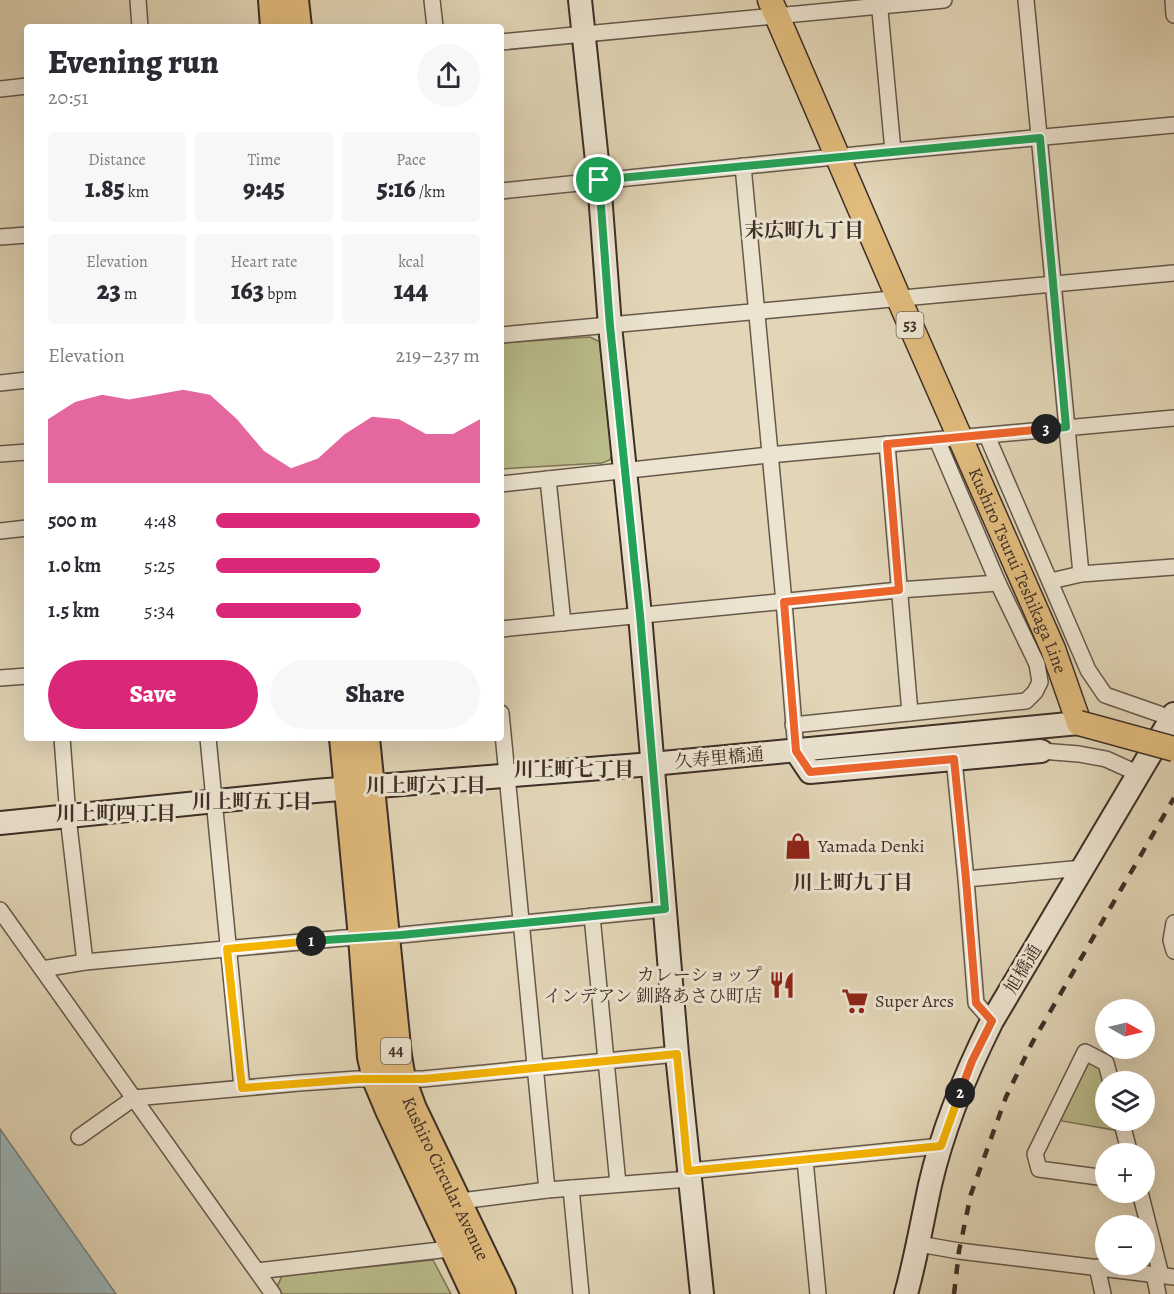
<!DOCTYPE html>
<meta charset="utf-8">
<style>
body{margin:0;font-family:Alegreya,"Noto Serif JP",serif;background:#f7f7f7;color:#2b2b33;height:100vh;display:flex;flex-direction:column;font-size:22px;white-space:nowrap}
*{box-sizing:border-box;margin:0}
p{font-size:20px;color:#7c7c81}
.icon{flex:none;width:33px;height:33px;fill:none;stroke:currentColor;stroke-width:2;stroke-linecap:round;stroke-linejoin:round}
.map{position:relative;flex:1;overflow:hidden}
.drawer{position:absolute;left:24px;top:24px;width:480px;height:717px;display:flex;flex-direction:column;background:#fff;border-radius:6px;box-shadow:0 6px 24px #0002}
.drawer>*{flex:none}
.needle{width:39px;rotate:98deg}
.fabs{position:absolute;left:1095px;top:999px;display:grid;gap:12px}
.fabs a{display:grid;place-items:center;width:60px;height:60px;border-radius:50%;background:#fff;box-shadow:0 6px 24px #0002;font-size:30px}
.pin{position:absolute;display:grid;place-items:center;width:51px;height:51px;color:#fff;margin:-26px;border:3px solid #fff;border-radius:50%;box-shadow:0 2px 6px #0007}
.km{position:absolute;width:30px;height:30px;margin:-15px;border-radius:50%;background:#222;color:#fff;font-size:16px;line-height:30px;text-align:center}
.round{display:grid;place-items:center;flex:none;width:63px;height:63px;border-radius:32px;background:#f7f7f7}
.summary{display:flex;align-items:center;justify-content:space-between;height:102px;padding:0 24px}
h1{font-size:33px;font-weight:800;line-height:45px}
.figures{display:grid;grid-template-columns:repeat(3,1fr);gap:9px;height:102px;padding:6px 24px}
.figures div{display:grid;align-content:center;border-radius:6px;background:#f7f7f7;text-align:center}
.figures b{font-size:26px;font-weight:800}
.figures small{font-size:16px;font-weight:400}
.figures p{font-size:16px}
.chart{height:168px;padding:12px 24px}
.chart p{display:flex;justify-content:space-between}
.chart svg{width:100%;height:108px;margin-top:6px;fill:#db2777;opacity:.7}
.primary-button{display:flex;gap:12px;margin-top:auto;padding:12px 24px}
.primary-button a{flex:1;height:69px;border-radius:36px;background:#db2777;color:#fff;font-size:24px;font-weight:800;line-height:69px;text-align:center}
.primary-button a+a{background:#f7f7f7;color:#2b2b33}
ul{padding:0 24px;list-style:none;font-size:20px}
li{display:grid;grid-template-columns:96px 72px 1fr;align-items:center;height:45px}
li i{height:15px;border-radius:8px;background:#db2777}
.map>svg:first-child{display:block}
.green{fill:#babc8a;stroke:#7c7558;stroke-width:1.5}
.water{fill:#9bb6ba;stroke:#75807f;stroke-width:1.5}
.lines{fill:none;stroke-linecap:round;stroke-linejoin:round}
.street-casing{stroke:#66584b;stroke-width:18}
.secondary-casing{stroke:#3d2e27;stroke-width:26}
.primary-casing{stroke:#3d2e27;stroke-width:27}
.highway-casing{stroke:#3d2e27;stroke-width:32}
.street{stroke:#ece4d0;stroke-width:15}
.secondary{stroke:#ece4d0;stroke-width:22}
.primary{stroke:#e1bb7c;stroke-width:24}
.highway{stroke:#e1bb7c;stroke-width:28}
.rail{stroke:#3d2e27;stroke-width:4.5;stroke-dasharray:10 10;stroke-linecap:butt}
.primary-bridge-casing{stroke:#3d2e27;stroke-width:27;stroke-linecap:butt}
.primary-bridge{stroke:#e1bb7c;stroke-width:24}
.split-1-casing{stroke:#fff;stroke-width:12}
.split-2-casing{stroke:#fff;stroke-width:12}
.split-3-casing{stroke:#fff;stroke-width:12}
.split-4-casing{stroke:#fff;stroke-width:12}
.split-1{stroke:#22a559;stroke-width:8}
.split-2{stroke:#f5b400;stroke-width:8}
.split-3{stroke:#f0652b;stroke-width:8}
.split-4{stroke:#22a559;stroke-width:8}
.labels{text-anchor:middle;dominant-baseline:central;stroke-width:6;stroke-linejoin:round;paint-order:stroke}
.shield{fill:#ece4d0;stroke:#72655a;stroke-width:1.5}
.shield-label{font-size:16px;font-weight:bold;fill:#3d2e27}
.street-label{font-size:18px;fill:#3d2e27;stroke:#ece4d0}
.poi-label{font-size:18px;fill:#3d2e27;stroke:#ece4d0;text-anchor:start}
.neighbourhood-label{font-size:20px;font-weight:bold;fill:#3d2e27;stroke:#ece4d0}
</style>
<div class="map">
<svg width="1174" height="1294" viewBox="0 0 1174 1294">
<rect width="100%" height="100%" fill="#e2d6b7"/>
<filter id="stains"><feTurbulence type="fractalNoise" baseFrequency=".00333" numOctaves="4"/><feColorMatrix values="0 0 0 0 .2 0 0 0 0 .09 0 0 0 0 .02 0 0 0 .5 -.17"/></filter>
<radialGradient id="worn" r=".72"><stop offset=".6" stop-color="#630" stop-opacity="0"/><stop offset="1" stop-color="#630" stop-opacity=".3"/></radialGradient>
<g class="green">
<polygon points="590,337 602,343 613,452 610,460 602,463 501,469 501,343"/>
<polygon points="1088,1057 1103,1066 1106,1082 1106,1120 1117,1121 1120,1131 1056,1120"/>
<polygon points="433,1260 451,1294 282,1294 277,1287 282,1276"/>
</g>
<polygon class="water" points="0,1129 116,1294 0,1294"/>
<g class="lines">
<defs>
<g id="street">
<polyline points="138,0 140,27"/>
<polyline points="432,0 435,27"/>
<polyline points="879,0 893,151"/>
<polyline points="1026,0 1081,574"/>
<polyline points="1173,0 1174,15"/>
<polyline points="501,42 944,0"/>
<polyline points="0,89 27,86"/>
<polyline points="743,166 784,602 796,751"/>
<polyline points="501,191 893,151 1174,125"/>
<polyline points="0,237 27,235"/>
<polyline points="501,335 1174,273"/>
<polyline points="0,383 27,380"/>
<polyline points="987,436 1088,670 1105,695 1171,718"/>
<polyline points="887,444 910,713"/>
<polyline points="0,454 27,452"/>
<polyline points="548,479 563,623"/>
<polyline points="501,484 769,455 1174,418"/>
<polyline points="0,531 27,528"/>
<polyline points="1051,581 1081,574 1174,567"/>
<polyline points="501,629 899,590 998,583"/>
<polyline points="0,678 27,676"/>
<polyline points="501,713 547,1190"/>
<polyline points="793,725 1026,701 1035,692 1040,682 1037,664 998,583 937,440"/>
<polyline points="62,738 68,817 85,962"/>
<polyline points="208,738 242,1088"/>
<polyline points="1041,751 1079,754 1106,759 1139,774"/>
<polyline points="954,759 966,879"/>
<polyline points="0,910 273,1294"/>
<polyline points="592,916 618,1184"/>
<polyline points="1174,923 1171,940 1174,951"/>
<polyline points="42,969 85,962 344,938 401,935 665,909"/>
<polyline points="992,1021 976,1003 966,879 1083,868"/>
<polyline points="1121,1120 1130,1154"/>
<polyline points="79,1137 134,1098 299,1083 357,1079 423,1079 677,1054"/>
<polyline points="805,1160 818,1294"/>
<polyline points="688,1171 941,1146"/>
<polyline points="1106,1178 1039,1169 1035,1154 1085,1052 1106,1063 1111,1082"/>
<polyline points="571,1188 581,1294"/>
<polyline points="1140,1192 1161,1275"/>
<polyline points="453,1202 547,1190 689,1179"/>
<polyline points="919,1244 959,1251 1174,1277"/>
<polyline points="1097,1267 1103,1294"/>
<polyline points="257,1271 458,1248"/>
<polyline points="1154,1274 1158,1294"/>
</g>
<g id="secondary">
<polyline points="580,0 599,180 610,326 640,615 677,1054 702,1294"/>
<polyline points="796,751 810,772 1041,751"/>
<polyline points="0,823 315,791 652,764 1079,723"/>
<path d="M906 1294C916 1258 922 1222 930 1185 943 1128 966 1073 992 1021L1174 714"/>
</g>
<g id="primary">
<path id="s1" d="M770 0 899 299 1053 649 1079 723"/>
</g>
<g id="highway">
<polyline points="273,0 275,27"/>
<polyline points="294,0 297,27"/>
<polyline points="344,738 363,937 372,1057 377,1079 390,1110 476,1294"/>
<path id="s2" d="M365 738 397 1056 401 1079 412 1109 501 1294"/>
</g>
</defs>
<use href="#street" class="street-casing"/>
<use href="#secondary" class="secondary-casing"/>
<use href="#primary" class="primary-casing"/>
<use href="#highway" class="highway-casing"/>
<use href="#street" class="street"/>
<use href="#secondary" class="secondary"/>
<use href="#primary" class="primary"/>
<use href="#highway" class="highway"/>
<polyline class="rail" points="954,1294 959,1251 971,1194 1006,1097 1032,1043 1174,798"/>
<defs>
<polyline id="primary-bridge" points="1079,723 1174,749"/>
</defs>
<use href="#primary-bridge" class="primary-bridge-casing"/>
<use href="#primary-bridge" class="primary-bridge"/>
</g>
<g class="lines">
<defs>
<polyline id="split-1" points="311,941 401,935 665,909 640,615 610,326 599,180"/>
<polyline id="split-2" points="311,941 227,949 242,1088 357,1079 423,1079 677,1054 688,1171 941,1146 960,1093"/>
<polyline id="split-3" points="960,1093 972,1061 992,1021 976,1003 966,879 954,759 810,772 796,751 784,602 899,590 887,444 1046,429"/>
<polyline id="split-4" points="599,180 1040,138 1066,427 1046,429"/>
</defs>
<use href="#split-1" class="split-1-casing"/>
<use href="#split-2" class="split-2-casing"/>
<use href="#split-3" class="split-3-casing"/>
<use href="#split-4" class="split-4-casing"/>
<use href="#split-1" class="split-1"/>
<use href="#split-2" class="split-2"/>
<use href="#split-3" class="split-3"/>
<use href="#split-4" class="split-4"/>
</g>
<defs>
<symbol id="shop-bare" viewBox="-9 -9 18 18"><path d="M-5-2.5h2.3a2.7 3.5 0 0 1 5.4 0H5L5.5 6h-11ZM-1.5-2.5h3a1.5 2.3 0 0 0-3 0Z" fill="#8f2418" stroke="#ece4d0" stroke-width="2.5" paint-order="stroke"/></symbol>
<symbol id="restaurant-bare" viewBox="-9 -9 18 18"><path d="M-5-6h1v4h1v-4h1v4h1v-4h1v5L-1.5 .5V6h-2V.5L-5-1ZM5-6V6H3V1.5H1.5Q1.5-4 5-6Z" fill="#8f2418" stroke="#ece4d0" stroke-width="2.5" paint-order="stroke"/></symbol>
<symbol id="supermarket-bare" viewBox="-9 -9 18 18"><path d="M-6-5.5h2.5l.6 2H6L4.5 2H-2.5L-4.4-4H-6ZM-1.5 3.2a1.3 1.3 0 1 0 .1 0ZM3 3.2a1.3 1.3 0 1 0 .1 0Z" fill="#8f2418" stroke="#ece4d0" stroke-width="2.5" paint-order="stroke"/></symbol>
</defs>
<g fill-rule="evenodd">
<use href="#shop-bare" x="779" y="827" width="38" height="38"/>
<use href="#restaurant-bare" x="763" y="966" width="38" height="38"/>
<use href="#supermarket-bare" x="836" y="982" width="38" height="38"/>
</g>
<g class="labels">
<g class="shield">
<rect x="896.5" y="312" width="27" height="26" rx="4.5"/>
<rect x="381" y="1038" width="30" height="26" rx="4.5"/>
</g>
<g class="shield-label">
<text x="910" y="325">53</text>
<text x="396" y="1051">44</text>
</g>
<g class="street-label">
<text stroke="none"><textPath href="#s1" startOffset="622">Kushiro Tsurui Teshikaga Line</textPath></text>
<text transform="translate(719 758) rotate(-5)">久寿里橋通</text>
<text transform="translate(1023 969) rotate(-59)">旭橋通</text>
<text stroke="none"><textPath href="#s2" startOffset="452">Kushiro Circular Avenue</textPath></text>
</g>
<g class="poi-label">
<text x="818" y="846">Yamada Denki</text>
<text x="762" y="975" text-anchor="end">カレーショップ<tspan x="762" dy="21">インデアン 釧路あさひ町店</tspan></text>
<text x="875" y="1001">Super Arcs</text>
</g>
<g class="neighbourhood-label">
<text x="804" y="230">末広町九丁目</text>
<text x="574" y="769">川上町七丁目</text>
<text x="426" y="785">川上町六丁目</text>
<text x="252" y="801">川上町五丁目</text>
<text x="116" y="813">川上町四丁目</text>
<text x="853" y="882">川上町九丁目</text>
</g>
</g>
<rect width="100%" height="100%" filter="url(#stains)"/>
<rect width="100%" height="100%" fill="url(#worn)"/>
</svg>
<div class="fabs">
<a><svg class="needle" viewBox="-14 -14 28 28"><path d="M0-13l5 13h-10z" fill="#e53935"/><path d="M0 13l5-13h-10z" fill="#7c7c81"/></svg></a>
<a><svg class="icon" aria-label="layers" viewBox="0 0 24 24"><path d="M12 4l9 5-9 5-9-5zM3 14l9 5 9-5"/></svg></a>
<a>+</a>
<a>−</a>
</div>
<div class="pin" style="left:599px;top:180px;background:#1e9e55"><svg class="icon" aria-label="arrive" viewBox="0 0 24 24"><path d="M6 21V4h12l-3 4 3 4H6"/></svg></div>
<b class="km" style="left:311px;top:941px">1</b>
<b class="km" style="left:960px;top:1093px">2</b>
<b class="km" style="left:1046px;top:429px">3</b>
<section class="drawer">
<div class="summary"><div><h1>Evening run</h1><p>20:51</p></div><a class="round"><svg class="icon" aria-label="share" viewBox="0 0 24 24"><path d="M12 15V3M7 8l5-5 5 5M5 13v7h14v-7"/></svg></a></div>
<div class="figures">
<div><p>Distance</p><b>1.85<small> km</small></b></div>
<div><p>Time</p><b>9:45</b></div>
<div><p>Pace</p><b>5:16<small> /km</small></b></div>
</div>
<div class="figures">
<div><p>Elevation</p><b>23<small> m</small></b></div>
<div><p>Heart rate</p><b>163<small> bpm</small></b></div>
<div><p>kcal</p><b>144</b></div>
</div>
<div class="chart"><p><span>Elevation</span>219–237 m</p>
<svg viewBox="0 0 160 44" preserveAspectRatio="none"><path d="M0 44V18L10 11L20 8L30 10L40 8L50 6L60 8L70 18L80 31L90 38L100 34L110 24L120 17L130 18L140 24L150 24L160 18V44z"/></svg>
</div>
<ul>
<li><b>500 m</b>4:48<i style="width:100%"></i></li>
<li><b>1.0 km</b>5:25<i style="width:62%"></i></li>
<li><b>1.5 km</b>5:34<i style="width:55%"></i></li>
</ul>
<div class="primary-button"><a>Save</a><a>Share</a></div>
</section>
</div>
